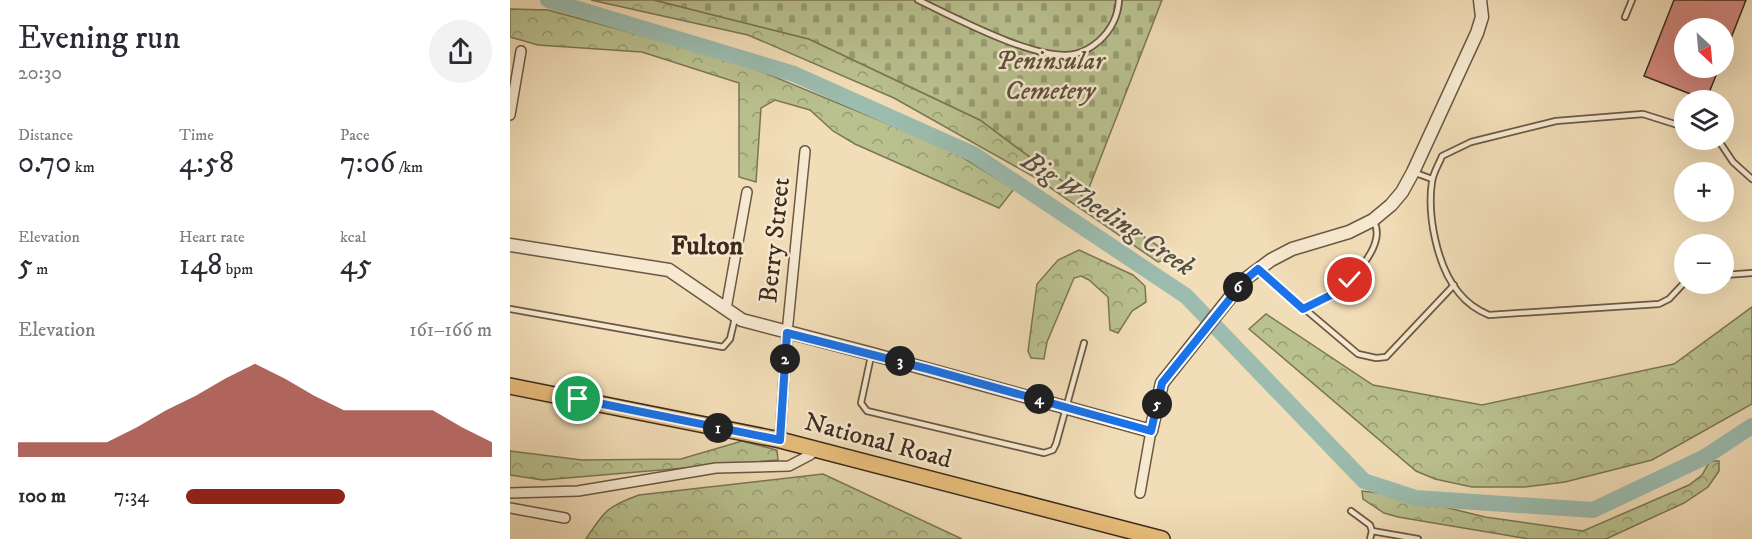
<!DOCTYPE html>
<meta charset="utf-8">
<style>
body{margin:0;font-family:"IM FELL DW Pica",serif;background:#f2f2f3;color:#2b2b33;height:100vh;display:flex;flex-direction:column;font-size:22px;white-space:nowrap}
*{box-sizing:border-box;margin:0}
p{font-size:20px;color:#7c7c81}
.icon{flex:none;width:33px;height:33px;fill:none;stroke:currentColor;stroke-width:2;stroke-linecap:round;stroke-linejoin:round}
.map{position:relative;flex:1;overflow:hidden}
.panel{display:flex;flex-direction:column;background:#fff;width:510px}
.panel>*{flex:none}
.needle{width:39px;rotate:154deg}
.tools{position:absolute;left:1164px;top:18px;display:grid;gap:12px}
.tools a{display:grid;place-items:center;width:60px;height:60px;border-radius:50%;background:#fff;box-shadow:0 6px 24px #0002;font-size:30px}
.pin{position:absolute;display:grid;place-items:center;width:51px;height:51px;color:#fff;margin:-26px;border:3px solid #fff;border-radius:50%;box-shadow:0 2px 6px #0007}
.km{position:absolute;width:30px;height:30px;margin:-15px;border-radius:50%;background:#222;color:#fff;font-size:16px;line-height:30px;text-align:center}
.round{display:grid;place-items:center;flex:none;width:63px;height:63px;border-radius:32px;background:#f2f2f3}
.headline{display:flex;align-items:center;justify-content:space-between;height:102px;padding:0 18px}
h1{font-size:33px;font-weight:600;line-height:45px}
.stats{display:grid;grid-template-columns:repeat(3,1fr);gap:9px;height:102px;padding:6px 18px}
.stats div{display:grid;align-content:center}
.stats b{font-size:30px;font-weight:600}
.stats small{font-size:16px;font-weight:400}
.stats p{font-size:16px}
.chart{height:168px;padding:12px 18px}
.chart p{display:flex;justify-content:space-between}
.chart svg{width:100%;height:108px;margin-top:6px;fill:#8f2418;opacity:.7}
ul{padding:0 18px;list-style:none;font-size:20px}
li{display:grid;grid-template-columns:96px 72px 1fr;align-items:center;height:45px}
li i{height:15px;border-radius:8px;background:#8f2418}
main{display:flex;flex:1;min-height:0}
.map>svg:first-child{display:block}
.forest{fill:url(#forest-crowns);stroke:#7c7656;stroke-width:1.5}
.cemetery{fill:url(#cemetery-stones);stroke:#7c7656;stroke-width:1.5}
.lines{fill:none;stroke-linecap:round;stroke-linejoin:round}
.river{stroke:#9bbcaf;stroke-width:16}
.building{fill:#d2877c;stroke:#3e2b1e;stroke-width:1.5}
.service-casing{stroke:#6b5844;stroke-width:8}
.minor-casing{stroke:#6b5844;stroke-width:12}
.tertiary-casing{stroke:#6b5844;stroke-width:15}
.primary-casing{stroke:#3e2b1e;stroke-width:18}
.service{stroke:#f6e9d0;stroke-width:4.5}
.minor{stroke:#f6e9d0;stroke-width:9}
.tertiary{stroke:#f6e9d0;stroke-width:12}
.primary{stroke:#e8be7c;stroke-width:15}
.route-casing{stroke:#fff;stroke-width:12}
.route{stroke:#1a73e8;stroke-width:8}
.labels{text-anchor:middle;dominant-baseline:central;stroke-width:5;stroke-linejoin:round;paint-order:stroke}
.park-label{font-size:26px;font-style:italic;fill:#5d503a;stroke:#f6e9d0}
.street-label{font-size:26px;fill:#3e2b1e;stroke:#f6e9d0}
.water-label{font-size:27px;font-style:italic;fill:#554f42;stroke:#f6e9d0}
.neighbourhood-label{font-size:27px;font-weight:bold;fill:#3e2b1e;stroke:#f6e9d0}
</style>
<main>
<section class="panel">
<div class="headline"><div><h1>Evening run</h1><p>20:30</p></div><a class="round"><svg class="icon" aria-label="share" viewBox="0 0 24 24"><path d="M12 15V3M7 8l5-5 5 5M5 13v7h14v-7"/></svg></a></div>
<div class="stats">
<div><p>Distance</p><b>0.70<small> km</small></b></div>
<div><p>Time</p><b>4:58</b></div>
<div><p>Pace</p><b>7:06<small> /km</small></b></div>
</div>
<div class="stats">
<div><p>Elevation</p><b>5<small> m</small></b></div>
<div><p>Heart rate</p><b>148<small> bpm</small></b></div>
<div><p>kcal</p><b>45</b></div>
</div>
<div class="chart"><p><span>Elevation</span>161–166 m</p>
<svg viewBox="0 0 160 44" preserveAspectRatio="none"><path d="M0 44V38L10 38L20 38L30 38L40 32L50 25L60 19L70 12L80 6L90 12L100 19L110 25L120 25L130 25L140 25L150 32L160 38V44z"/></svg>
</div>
<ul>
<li><b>100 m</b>7:34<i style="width:52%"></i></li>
</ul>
</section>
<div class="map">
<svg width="1242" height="539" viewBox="0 0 1242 539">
<defs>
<pattern id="forest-crowns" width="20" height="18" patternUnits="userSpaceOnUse" patternTransform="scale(1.5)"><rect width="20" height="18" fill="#b9c18f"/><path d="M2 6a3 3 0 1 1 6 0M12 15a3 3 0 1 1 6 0" fill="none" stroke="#989d74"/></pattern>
<pattern id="cemetery-stones" width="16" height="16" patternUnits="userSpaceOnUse" patternTransform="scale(1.5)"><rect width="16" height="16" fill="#b9c18f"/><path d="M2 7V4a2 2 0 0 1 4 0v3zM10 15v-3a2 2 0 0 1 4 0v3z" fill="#989d74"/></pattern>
</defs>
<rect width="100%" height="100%" fill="#f1ddb7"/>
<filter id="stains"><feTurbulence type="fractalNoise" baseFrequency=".00333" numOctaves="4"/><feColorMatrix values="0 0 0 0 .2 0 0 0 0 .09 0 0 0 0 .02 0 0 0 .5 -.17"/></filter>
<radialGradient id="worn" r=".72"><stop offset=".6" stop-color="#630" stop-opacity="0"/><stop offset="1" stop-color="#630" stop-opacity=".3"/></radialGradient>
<g class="forest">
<polygon points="81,0 144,0 299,39 470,120 575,198 665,257 648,262 526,178 384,98 238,35"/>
<polygon points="0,9 38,10 226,61 439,149 504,189 489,208 345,144 323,131 300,110 265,100 251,108 246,182 229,177 229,83 132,52 28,45 0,37"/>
<polygon points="569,250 623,275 635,286 636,302 622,311 608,333 600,330 598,297 579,280 571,276 564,278 537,342 534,359 521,358 518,351 527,284 548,260"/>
<polygon points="1242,307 1242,404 1142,460 1055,482 1015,487 962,487 925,479 906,471 739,329 756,314 863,385 972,405 1164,364"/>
<polygon points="232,441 267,450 268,460 33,480 0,475 0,451 72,460 171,459"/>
<polygon points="1200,461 1209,461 1209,471 1198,487 1174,503 1096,539 1019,539 888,517 874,513 853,499 852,491 886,495 975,517 1073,531 1179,485 1192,475"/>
<path d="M313 474 452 539H76C94 511 98 506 129 495Z"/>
</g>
<polygon class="cemetery" points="144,0 652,0 575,198 470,120 299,39"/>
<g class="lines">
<polyline class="river" points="38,0 284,74 463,154 676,296 854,481 906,498 1083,510 1195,457 1242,426"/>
</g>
<polygon class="building" points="1164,0 1236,0 1214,56 1214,28 1174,28 1174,68 1209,68 1196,100 1134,76"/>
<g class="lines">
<defs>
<g id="service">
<path d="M408 0C444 17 527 62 565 54 574 52 582 47 589 41 601 30 608 16 609 0"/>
<polyline points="1115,17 1122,0"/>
<path d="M1174 127 1133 114 1046 121 961 142 932 156C929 164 923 173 922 182 917 215 927 267 949 293 957 303 967 310 979 315L1149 304 1159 299 1174 283"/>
<polyline points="1203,140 1211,144 1223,162 1242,179"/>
<polyline points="903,172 922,179"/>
<polyline points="750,271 848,354 866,358 876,357 944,285"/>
<polyline points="1214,275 1242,273"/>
<polyline points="0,309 213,347 220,339 225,318"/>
<path d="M793 309C803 304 814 300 823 294 840 282 877 245 864 222"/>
<polyline points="361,356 351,403 357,411 534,453 543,450 546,444 574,343"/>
<polyline points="841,511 860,525 862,531"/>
<polyline points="860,539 862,531 908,539"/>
</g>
<g id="minor">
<polyline points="0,115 11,51"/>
<polyline points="216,309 237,192"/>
<polyline points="270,440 277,333 295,151"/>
<polyline points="0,493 68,491 206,468 279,466 300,455 306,449"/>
<polyline points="630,493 641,431"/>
<polyline points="0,508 55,518"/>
</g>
<polyline id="tertiary" points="0,245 159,270 232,320 362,354 641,431 652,383 734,280 761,260 782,249 839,232 863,220 881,205 892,192 903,172 967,33 972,17 970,0"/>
<polyline id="primary" points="0,386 270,440 652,539"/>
</defs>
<use href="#service" class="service-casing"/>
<use href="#minor" class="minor-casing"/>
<use href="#tertiary" class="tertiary-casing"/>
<use href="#primary" class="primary-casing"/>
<use href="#service" class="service"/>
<use href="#minor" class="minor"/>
<use href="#tertiary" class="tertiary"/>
<use href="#primary" class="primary"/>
</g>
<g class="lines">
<defs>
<polyline id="route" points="68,399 270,440 277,333 418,369 641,431 652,383 735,280 748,269 793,309 821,295 840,280"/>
</defs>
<use href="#route" class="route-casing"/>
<use href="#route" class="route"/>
</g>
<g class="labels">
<g class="park-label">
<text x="540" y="61">Peninsular<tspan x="540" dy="30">Cemetery</tspan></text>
</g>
<g class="street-label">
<text transform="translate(265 240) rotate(-84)">Berry Street</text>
<text transform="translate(368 441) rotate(15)">National Road</text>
</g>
<g class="water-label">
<text transform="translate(598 214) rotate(34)">Big Wheeling Creek</text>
</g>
<g class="neighbourhood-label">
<text x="197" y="246">Fulton</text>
</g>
</g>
<rect width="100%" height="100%" filter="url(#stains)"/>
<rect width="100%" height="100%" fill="url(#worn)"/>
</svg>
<div class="tools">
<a><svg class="needle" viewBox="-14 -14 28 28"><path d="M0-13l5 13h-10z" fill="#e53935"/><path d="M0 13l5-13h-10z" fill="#7c7c81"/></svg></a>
<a><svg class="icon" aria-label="layers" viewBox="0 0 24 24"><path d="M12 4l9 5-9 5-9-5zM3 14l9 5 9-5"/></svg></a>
<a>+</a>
<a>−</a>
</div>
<div class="pin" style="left:68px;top:399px;background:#1e9e55"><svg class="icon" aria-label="arrive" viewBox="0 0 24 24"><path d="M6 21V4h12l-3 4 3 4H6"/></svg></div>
<div class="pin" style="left:840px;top:280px;background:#d93025"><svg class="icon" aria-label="check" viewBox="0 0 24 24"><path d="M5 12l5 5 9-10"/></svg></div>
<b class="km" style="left:208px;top:428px">1</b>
<b class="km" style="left:275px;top:359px">2</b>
<b class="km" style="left:390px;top:361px">3</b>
<b class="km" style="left:529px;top:399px">4</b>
<b class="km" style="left:647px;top:404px">5</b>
<b class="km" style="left:728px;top:287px">6</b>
</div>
</main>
